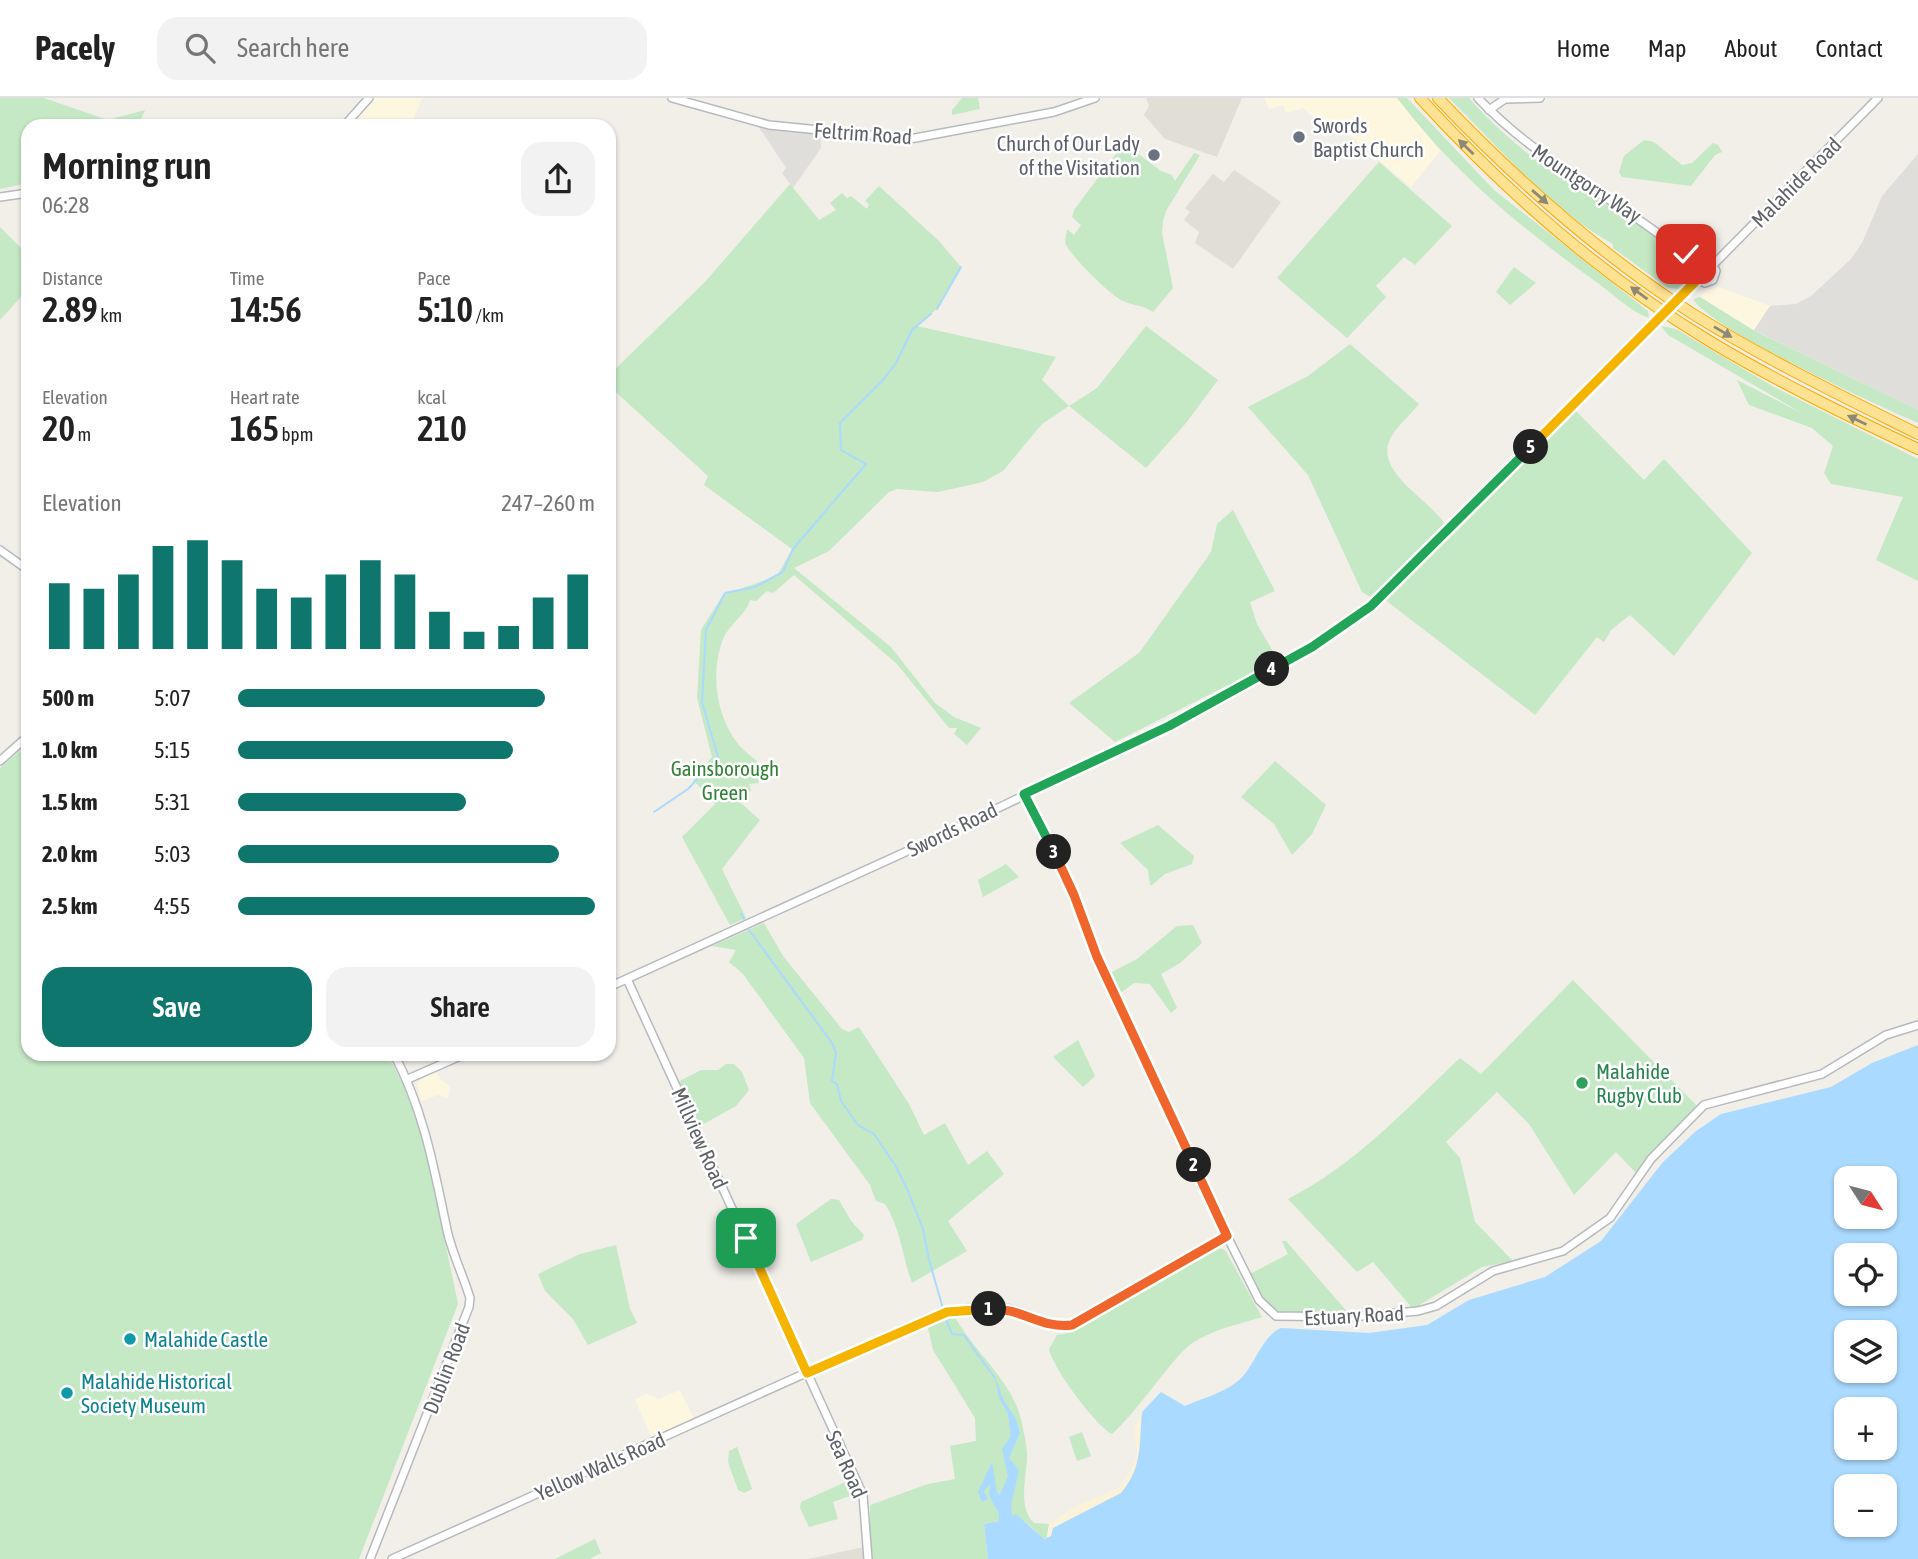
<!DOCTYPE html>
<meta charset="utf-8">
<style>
body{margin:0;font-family:"Asap Condensed",sans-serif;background:#f2f2f2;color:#222;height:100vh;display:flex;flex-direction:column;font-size:26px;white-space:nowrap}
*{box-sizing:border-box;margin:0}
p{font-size:23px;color:#767676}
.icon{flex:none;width:38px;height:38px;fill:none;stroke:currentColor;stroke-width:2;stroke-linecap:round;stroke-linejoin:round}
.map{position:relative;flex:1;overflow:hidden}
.drawer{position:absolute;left:21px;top:21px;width:595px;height:942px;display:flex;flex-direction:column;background:#fff;border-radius:21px;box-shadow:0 2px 5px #0004}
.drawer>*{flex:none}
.needle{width:46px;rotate:126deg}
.fabs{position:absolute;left:1834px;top:1068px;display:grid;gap:14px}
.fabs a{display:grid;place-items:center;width:63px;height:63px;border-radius:14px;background:#fff;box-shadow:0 2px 5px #0004;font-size:35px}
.pin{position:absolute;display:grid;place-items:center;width:60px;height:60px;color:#fff;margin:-30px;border-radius:14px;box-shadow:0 4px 10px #0006}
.km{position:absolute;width:35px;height:35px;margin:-18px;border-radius:50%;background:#222;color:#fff;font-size:19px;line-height:35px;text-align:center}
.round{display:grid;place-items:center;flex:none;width:74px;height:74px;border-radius:21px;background:#f2f2f2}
.summary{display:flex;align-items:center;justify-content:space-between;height:119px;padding:0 21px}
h1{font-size:38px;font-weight:600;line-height:52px}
.stats{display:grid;grid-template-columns:repeat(3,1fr);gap:10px;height:119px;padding:7px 21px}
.stats div{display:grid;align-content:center}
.stats b{font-size:35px;font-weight:600}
.stats small{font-size:19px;font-weight:400}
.stats p{font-size:19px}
.chart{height:196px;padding:14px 21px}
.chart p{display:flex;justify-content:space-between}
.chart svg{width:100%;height:126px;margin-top:7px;stroke:#0f766e;stroke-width:6}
.action{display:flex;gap:14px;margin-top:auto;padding:14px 21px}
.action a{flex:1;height:80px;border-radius:21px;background:#0f766e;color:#fff;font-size:28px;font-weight:600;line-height:80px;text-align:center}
.action a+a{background:#f2f2f2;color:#222}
ul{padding:0 21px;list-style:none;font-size:23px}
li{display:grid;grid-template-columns:112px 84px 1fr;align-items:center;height:52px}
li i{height:18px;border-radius:9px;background:#0f766e}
header{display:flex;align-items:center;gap:42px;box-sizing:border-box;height:98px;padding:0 35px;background:#fff;border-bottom:2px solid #e0e0e0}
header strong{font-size:33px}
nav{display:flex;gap:38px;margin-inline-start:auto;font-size:24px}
.search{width:490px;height:63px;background:#f2f2f2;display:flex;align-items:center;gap:18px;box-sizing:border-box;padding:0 24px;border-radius:21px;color:#767676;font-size:26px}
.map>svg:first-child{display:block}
.commercial{fill:#fef7e0}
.industrial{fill:#e0deda}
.education{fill:#e1ded6}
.green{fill:#c5e8c5}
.sand{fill:#fbf3d9}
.water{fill:#aadaff;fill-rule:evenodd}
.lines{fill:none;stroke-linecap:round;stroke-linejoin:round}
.stream{stroke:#aadaff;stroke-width:2}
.secondary-casing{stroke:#b6babf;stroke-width:10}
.highway-casing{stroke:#f9ab00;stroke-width:12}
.secondary{stroke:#fff;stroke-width:7}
.highway{stroke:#fde293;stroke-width:10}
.secondary-bridge-casing{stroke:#b6babf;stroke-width:10;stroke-linecap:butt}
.secondary-bridge{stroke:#fff;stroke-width:7}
.oneway{fill:#8e8975}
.split-1-casing{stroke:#fff;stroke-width:14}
.split-2-casing{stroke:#fff;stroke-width:14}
.split-3-casing{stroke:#fff;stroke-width:14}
.split-4-casing{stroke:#fff;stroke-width:14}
.split-5-casing{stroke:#fff;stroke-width:14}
.split-6-casing{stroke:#fff;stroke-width:14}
.split-1{stroke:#f5b400;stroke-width:9}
.split-2{stroke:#f0652b;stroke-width:9}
.split-3{stroke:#f0652b;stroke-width:9}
.split-4{stroke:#22a559;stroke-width:9}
.split-5{stroke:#22a559;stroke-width:9}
.split-6{stroke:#f5b400;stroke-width:9}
.worship-dot{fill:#6b7280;stroke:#fff;stroke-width:2.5}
.leisure-dot{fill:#2e9e5b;stroke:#fff;stroke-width:2.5}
.culture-dot{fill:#0f9aa8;stroke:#fff;stroke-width:2.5}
.labels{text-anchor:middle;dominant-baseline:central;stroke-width:5;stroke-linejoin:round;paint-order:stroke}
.worship-label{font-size:21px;fill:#5b616d;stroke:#fff;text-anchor:start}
.street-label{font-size:21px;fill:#5f6368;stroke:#fff}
.park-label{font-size:21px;fill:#348238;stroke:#fff}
.leisure-label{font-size:21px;fill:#27864d;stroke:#fff;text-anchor:start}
.culture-label{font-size:21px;fill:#0d838f;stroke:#fff;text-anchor:start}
</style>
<header>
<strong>Pacely</strong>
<div class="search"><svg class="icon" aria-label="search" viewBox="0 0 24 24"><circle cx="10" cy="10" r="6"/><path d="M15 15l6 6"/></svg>Search here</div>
<nav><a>Home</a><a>Map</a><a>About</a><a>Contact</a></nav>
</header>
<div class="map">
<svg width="1918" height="1461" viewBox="0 0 1918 1461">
<rect width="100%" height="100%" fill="#f1efe8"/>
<g class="commercial">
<polygon points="372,0 422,0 411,28 348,28"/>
<polygon points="1264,0 1397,0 1440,53 1411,89 1337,27 1331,34 1303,10 1286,15 1283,7 1269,11"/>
<polygon points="1719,189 1770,208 1754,232 1700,199 1706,192"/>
<polygon points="434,971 442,983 450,988 448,1000 438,997 421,1003 417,985"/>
<polygon points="680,1292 694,1321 652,1340 635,1302 646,1296 659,1301"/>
</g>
<g class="industrial">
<polygon points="758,28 820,36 821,50 793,90 782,75 786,70"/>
<polygon points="1918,56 1918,312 1754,232 1770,208 1796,206 1811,198 1851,161 1862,145 1882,98"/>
</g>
<g class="education">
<polygon points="1146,0 1242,0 1217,59 1165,41 1144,17 1149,8"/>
<polygon points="1234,72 1281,104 1233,171 1195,145 1199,134 1184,122 1190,114 1185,110 1213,76 1224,84"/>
<polygon points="864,1449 864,1461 808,1461"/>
</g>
<g class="green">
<polygon points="0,0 44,0 108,22 145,12 138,28 28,28 28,85 0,91"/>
<polygon points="962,0 978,0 980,11 952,17 952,12"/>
<path d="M1397 0H1407L1494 92 1648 213 1649 220C1629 213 1610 193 1592 181 1516 126 1455 75 1397 0Z"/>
<path d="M1449 0H1469C1498 33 1534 63 1572 86 1608 109 1665 134 1689 170V178L1678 191 1668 190 1613 150V146C1555 115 1496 47 1449 0Z"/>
<polygon points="1644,42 1654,44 1682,67 1692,65 1713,45 1718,47 1722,54 1715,57 1691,88 1622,79 1619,74 1624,58"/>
<path d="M1124 45 1161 73 1172 77 1175 83 1194 55 1200 57 1166 113 1163 123 1162 135 1173 190 1153 214C1141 206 1133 208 1123 203 1111 198 1068 156 1065 144L1067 131 1074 137 1081 127 1072 119 1074 112Z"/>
<polygon points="1379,64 1452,128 1415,167 1404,159 1376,188 1386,199 1347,240 1277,180"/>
<path d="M790 86 819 122 836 112 830 105 842 95 847 100 851 98 867 111 869 106 865 103 879 88 939 143 961 169 937 211 917 228 1056 259 1042 282 1069 308 1097 290 1146 228 1218 282 1186 325 1146 370 1069 308 1042 326 1003 373 983 384 938 394 897 391 889 394 829 453 794 470 891 549 935 605 954 619 981 630 967 647 954 636 957 630H949L897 566 794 477 773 495 767 493 756 503 750 502C747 516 730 525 723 541 710 575 716 618 738 646 746 656 759 663 766 673L758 685 749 686 751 692 741 705 760 722 722 771 746 820 730 827 682 739 715 706 693 682 712 659 697 600 701 532 723 497 777 478 792 451 704 387 708 378 609 288V277L705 184Z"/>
<polygon points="0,129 28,157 28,191 0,222"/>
<polygon points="1514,169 1536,185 1510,207 1496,194"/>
<path d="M1700 199 1753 232 1918 312V325C1877 307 1713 233 1693 201Z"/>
<polygon points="1661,228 1676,231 1774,289 1918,361 1918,483 1876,462 1903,399 1831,386 1824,375 1833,348 1812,330 1749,307 1737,282 1864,347 1812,321 1668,237"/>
<path d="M1350 246 1419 306C1411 316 1398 327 1391 339 1372 373 1430 402 1444 425L1372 500 1362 494 1308 377 1248 309 1308 278Z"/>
<polygon points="1575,312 1644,382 1664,361 1752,455 1674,558 1630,517 1611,532 1604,544 1597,539 1535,617 1384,501"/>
<polygon points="1233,412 1275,493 1250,504 1257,526 1278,562 1115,644 1069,605 1139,555 1211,454 1217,426"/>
<polygon points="28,646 28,956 387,956 409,996 424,1042 458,1206 359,1461 0,1461 0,670"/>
<polygon points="1275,663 1326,707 1312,736 1292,757 1274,726 1241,699"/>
<polygon points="1158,727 1194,758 1192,766 1165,776 1152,787 1150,787 1148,772 1120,745"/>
<polygon points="1006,766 1019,779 983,799 978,782"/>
<path d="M764 825 783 858 842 931 849 934 859 929 909 1006 924 1037 945 1025 968 1067 987 1053 1004 1076 948 1123 967 1153 912 1185C902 1158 901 1131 885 1106L876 1103 870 1087 810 1005 804 960 743 876 729 864 736 852 712 848Z"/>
<polygon points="1193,827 1202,845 1180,865 1161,876 1177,910 1171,915 1150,886 1134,885 1118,897 1108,876 1137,861 1177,828"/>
<path d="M1573 882 1697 1008 1657 1049 1636 1075 1616 1054 1574 1097 1529 1026 1497 994 1446 1044 1460 1060 1475 1124 1513 1163 1482 1169 1413 1211 1373 1164 1357 1174 1288 1101C1355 1067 1406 1011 1460 960L1481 976Z"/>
<polygon points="1078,942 1095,978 1083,989 1053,959"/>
<polygon points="726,966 734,966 742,974 749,992 736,1008 698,1029 678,984 701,972 718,972"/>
<polygon points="831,1101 839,1102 851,1123 864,1137 862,1142 811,1164 796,1126"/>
<path d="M1282 1143H1286L1350 1217C1295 1217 1276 1232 1250 1176L1288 1156Z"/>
<polygon points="616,1147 630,1211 637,1225 588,1247 573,1221 545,1193 538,1176 580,1156"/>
<path d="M1213 1148 1225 1152 1262 1219C1236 1227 1201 1234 1182 1254 1158 1280 1138 1312 1112 1336 1096 1328 1052 1269 1049 1251L1057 1237 1073 1234Z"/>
<path d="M952 1213C970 1252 1014 1282 1022 1326 1024 1336 1027 1347 1027 1358 1027 1378 1017 1409 1034 1425L1049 1426 1047 1439 1043 1441C1018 1414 1019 1419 984 1426L988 1461H870V1407L928 1386 955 1381 950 1348 976 1343 975 1320 933 1252 926 1221Z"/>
<polygon points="1082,1334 1091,1358 1077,1363 1069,1339"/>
<polygon points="737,1349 752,1391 744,1395 738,1392 728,1364 729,1353"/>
<polygon points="850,1382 858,1395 833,1404 838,1421 809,1429 800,1410 801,1404"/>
<polygon points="595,1441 601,1455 590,1461 555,1461"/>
</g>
<path class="sand" d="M1142 1314C1138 1348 1145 1367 1121 1395L1053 1430 1051 1438 1047 1439 1049 1426C1059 1421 1067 1413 1077 1408 1116 1389 1123 1399 1138 1353 1132 1338 1134 1328 1142 1314Z"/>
<path class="water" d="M1918 947V1461H988L984 1426 999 1423V1415L989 1398 990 1386 984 1393 988 1401 982 1404 978 1394 992 1364 997 1394 1000 1397 1008 1378 1002 1351 1011 1338 1008 1316 999 1300 995 1280C1000 1288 1000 1295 1004 1303 1013 1316 1016 1319 1020 1335L1009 1360 1019 1372 1011 1407 1012 1418 1016 1416 1044 1441 1051 1438 1053 1430 1121 1395C1143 1369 1139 1346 1142 1314L1161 1294 1185 1308C1203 1300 1231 1293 1244 1277 1257 1261 1263 1238 1281 1230L1369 1235 1427 1227 1469 1202 1545 1179 1601 1143 1663 1064 1696 1033 1721 1016 1831 989 1872 965ZM1846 1080H1885V1118H1846ZM1846 1157H1885V1195H1846ZM1846 1234H1885V1272H1846ZM1846 1311H1885V1349H1846ZM1846 1388H1885V1426H1846Z"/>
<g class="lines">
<g class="stream">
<polyline points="937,211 961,169"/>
<polyline points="718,659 702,604 706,532 725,495 755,489 783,474 793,451 866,366 841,352 840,325 883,282 896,265 912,232 931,216"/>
<polyline points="654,714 688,691 718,659"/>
<polyline points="741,816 744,821"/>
<polyline points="749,832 832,945 836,955 832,983 837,986 841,1003 858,1027 874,1036 895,1067 908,1093 923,1131 929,1162 944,1214"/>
<path d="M945 1219 952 1236 964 1237C974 1252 984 1265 995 1280"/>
</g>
<defs>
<g id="secondary">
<polyline points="672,0 769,27 910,41 1054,14 1095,0"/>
<path d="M1478 0C1542 68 1628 106 1698 167"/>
<polyline points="1489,12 1505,1 1540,0"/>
<polyline points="344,28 369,0"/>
<polyline points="0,99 28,95"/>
<polyline points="1713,167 1878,0"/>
<polyline points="1697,181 1705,185 1713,182 1716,173 1713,167"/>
<polyline points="0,452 28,472"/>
<polyline points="0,663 28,638"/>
<polyline points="1024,696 1074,797 1097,859 1227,1138 1259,1202 1276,1218 1350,1219 1418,1213 1436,1208 1493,1173 1563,1153 1610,1120 1651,1061 1704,1007 1822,976 1886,937 1918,927"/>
<polyline points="627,881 863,1397 868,1461"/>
<polyline points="609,889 923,746 1138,643 1312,549 1379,500 1649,231"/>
<polyline points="408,981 465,956"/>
<path d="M370 1461 469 1209 470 1200C463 1177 452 1155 447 1132 434 1070 424 1013 394 956"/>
<path d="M392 1461 926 1221C951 1212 988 1204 1014 1212 1035 1218 1049 1230 1072 1227L1227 1138"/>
</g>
<g id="highway">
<path d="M1420 0C1505 93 1603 179 1711 244 1778 284 1848 318 1918 351"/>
<path d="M1438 0C1515 81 1599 156 1693 216 1765 261 1842 298 1918 336"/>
</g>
</defs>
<use href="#secondary" class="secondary-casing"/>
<use href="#highway" class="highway-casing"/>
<use href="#secondary" class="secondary"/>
<use href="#highway" class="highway"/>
<defs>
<polyline id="secondary-bridge" points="1649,231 1690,190"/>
</defs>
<use href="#secondary-bridge" class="secondary-bridge-casing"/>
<use href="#secondary-bridge" class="secondary-bridge"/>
</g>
<defs><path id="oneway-solid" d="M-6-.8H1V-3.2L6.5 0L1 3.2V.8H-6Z" transform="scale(1.75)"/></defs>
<g class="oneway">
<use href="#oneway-solid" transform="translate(1466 49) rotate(-136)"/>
<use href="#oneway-solid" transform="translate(1540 99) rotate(41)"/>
<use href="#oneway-solid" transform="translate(1639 195) rotate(-144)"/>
<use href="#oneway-solid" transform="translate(1723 234) rotate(31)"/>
<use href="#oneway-solid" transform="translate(1857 322) rotate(-154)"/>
</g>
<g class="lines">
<defs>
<polyline id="split-1" points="746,1140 807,1275 947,1214 989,1211"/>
<path id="split-2" d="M989 1211C1024 1210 1040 1231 1072 1227L1227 1138 1194 1067"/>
<polyline id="split-3" points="1054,754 1074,797 1097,859 1194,1067"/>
<polyline id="split-4" points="1054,754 1024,696 1169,628 1272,571"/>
<polyline id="split-5" points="1272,571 1312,549 1371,508 1531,349"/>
<polyline id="split-6" points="1531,349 1695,184 1698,167 1686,156"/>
</defs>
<use href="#split-1" class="split-1-casing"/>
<use href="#split-2" class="split-2-casing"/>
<use href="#split-3" class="split-3-casing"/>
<use href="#split-4" class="split-4-casing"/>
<use href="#split-5" class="split-5-casing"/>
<use href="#split-6" class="split-6-casing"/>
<use href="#split-1" class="split-1"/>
<use href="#split-2" class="split-2"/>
<use href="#split-3" class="split-3"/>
<use href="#split-4" class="split-4"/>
<use href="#split-5" class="split-5"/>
<use href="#split-6" class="split-6"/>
</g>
<g class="worship-dot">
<circle cx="1299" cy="39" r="7"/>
<circle cx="1154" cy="57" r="7"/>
</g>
<circle class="leisure-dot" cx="1582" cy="985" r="7"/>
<g class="culture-dot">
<circle cx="130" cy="1241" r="7"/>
<circle cx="67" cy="1295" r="7"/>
</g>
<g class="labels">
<g class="worship-label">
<text x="1313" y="27">Swords<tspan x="1313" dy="24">Baptist Church</tspan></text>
<text x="1140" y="45" text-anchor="end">Church of Our Lady<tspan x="1140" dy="24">of the Visitation</tspan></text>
</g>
<g class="street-label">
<text transform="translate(863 35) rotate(4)">Feltrim Road</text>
<text transform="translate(1796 84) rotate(-45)">Malahide Road</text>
<text transform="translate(1587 85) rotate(33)">Mountgorry Way</text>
<text transform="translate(952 731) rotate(-26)">Swords Road</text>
<text transform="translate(700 1040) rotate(66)">Millview Road</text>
<text transform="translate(1354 1217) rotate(-3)">Estuary Road</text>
<text transform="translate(446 1270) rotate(-69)">Dublin Road</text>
<text transform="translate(847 1366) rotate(66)">Sea Road</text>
<text transform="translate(600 1368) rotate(-24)">Yellow Walls Road</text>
</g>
<g class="park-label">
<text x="725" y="670">Gainsborough<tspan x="725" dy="24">Green</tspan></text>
</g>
<g class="leisure-label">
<text x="1596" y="973">Malahide<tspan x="1596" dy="24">Rugby Club</tspan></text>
</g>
<g class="culture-label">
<text x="144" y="1241">Malahide Castle</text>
<text x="81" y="1283">Malahide Historical<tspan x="81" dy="24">Society Museum</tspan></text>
</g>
</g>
</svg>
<div class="fabs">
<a><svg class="needle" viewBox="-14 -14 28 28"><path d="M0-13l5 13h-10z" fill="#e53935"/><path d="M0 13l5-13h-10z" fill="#767676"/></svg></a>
<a><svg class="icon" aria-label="locate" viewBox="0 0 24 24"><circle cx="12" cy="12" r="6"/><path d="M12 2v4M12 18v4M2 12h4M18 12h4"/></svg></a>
<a><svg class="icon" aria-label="layers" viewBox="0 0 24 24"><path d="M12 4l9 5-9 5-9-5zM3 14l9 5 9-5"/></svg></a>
<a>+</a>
<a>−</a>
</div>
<div class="pin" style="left:746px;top:1140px;background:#1e9e55"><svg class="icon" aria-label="arrive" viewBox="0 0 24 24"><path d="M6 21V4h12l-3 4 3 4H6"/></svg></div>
<div class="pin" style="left:1686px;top:156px;background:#d93025"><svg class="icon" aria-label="check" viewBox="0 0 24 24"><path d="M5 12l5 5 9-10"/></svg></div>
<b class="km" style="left:989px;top:1211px">1</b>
<b class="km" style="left:1194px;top:1067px">2</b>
<b class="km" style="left:1054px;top:754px">3</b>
<b class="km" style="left:1272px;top:571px">4</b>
<b class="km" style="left:1531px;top:349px">5</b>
<section class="drawer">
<div class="summary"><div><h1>Morning run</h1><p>06:28</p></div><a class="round"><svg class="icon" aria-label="share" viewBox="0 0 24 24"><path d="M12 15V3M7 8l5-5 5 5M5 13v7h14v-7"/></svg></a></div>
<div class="stats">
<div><p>Distance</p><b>2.89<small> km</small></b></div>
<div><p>Time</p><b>14:56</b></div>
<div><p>Pace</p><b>5:10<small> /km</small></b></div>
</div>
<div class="stats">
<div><p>Elevation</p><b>20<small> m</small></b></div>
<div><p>Heart rate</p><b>165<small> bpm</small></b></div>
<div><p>kcal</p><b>210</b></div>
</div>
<div class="chart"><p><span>Elevation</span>247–260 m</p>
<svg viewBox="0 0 160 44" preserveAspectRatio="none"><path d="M5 44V21M15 44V23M25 44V18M35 44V8M45 44V6M55 44V13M65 44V23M75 44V26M85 44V18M95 44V13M105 44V18M115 44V31M125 44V38M135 44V36M145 44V26M155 44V18"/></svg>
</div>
<ul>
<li><b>500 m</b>5:07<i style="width:86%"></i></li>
<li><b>1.0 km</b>5:15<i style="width:77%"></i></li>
<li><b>1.5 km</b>5:31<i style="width:64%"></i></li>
<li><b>2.0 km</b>5:03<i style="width:90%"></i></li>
<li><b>2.5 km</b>4:55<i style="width:100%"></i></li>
</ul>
<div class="action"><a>Save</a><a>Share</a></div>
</section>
</div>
